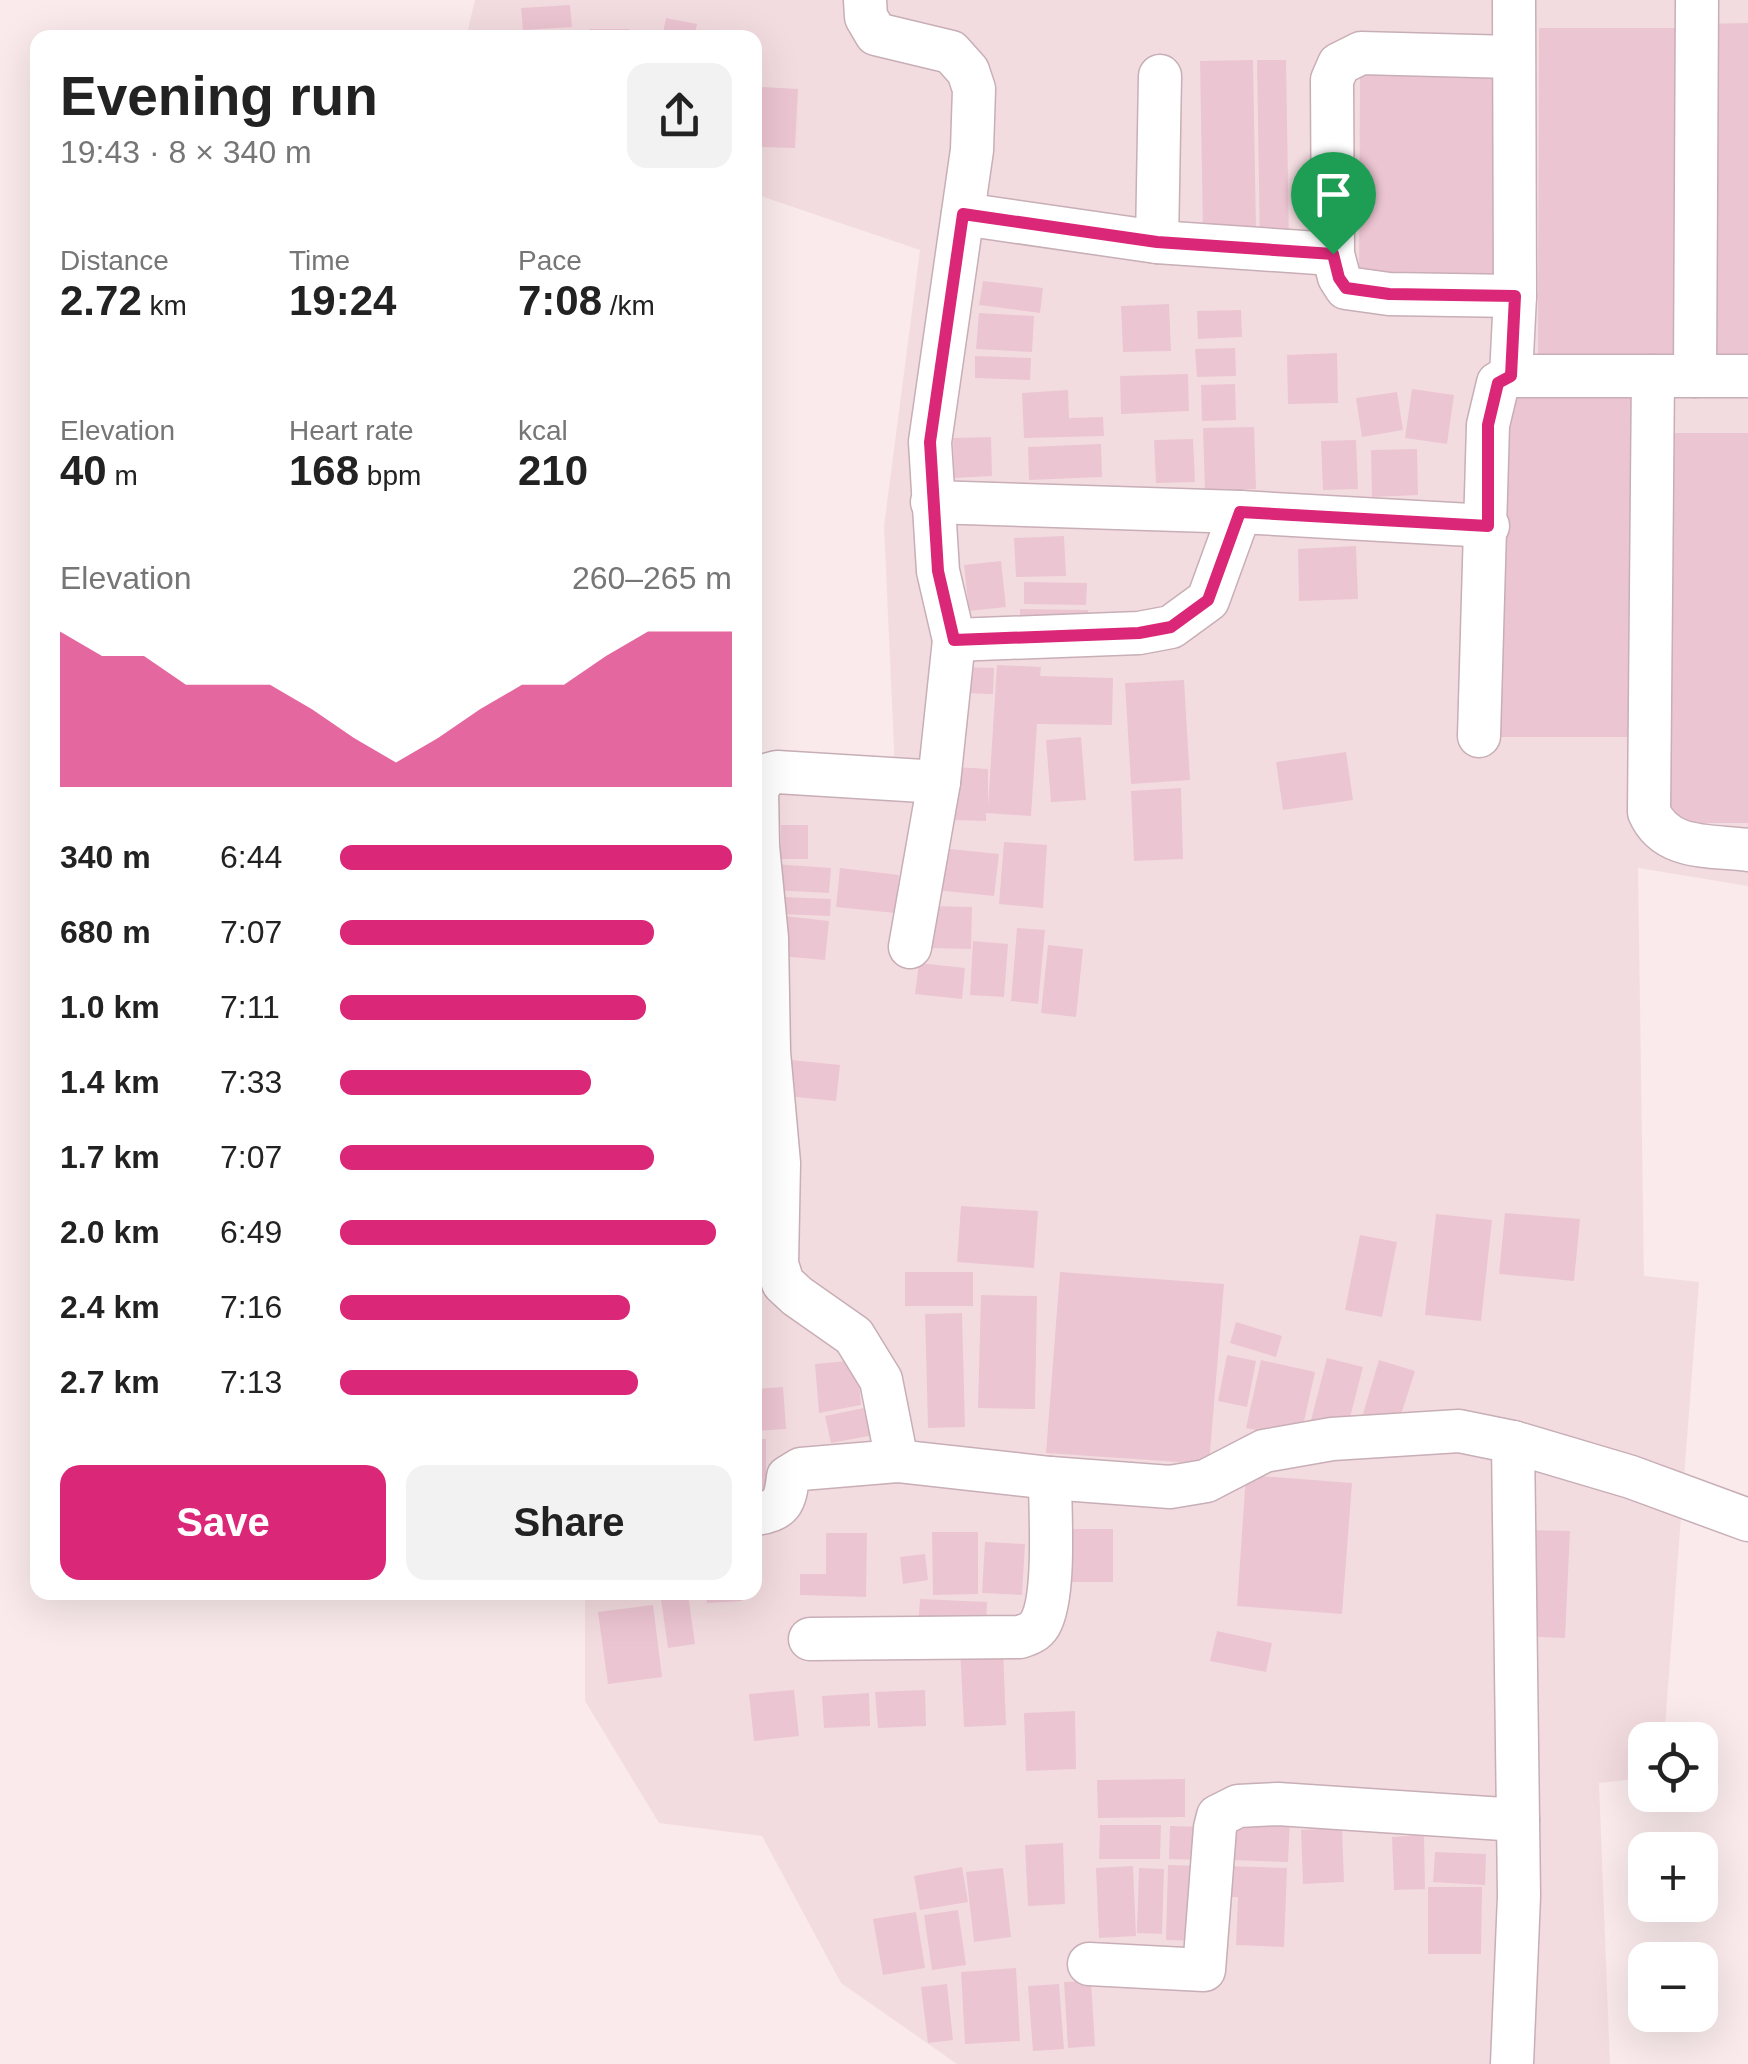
<!DOCTYPE html>
<meta charset="utf-8">
<style>
body{margin:0;font-family:Helvetica,sans-serif;background:#f2f2f2;color:#222;height:100vh;display:flex;flex-direction:column;font-size:38px;white-space:nowrap}
*{box-sizing:border-box;margin:0}
p{font-size:32px;color:#767676}
.icon{flex:none;width:55px;height:55px;fill:none;stroke:currentColor;stroke-width:2;stroke-linecap:round;stroke-linejoin:round}
.map{position:relative;flex:1;overflow:hidden}
.side{position:absolute;left:30px;top:30px;width:732px;height:1570px;display:flex;flex-direction:column;background:#fff;border-radius:20px;box-shadow:0 10px 40px #0002}
.side>*{flex:none}
.fabs{position:absolute;left:1628px;top:1722px;display:grid;gap:20px}
.fabs a{display:grid;place-items:center;width:90px;height:90px;border-radius:20px;background:#fff;box-shadow:0 10px 40px #0002;font-size:50px}
.pin{position:absolute;display:grid;place-items:center;width:85px;height:85px;color:#fff;margin:-102px -42px;border-radius:50% 50% 50% 0;rotate:-45deg;box-shadow:0 0 10px #0007}
.pin .icon{rotate:45deg}
.round{display:grid;place-items:center;flex:none;width:105px;height:105px;border-radius:20px;background:#f2f2f2}
.summary{display:flex;align-items:center;justify-content:space-between;height:170px;padding:0 30px}
h1{font-size:55px;font-weight:700;line-height:75px}
.metrics{display:grid;grid-template-columns:repeat(3,1fr);gap:15px;height:170px;padding:10px 30px}
.metrics div{display:grid;align-content:center}
.metrics b{font-size:42px;font-weight:700}
.metrics small{font-size:28px;font-weight:400}
.metrics p{font-size:28px}
.chart{height:280px;padding:20px 30px}
.chart p{display:flex;justify-content:space-between}
.chart svg{width:100%;height:180px;margin-top:10px;fill:#db2777;opacity:.7}
.primary-button{display:flex;gap:20px;margin-top:auto;padding:20px 30px}
.primary-button a{flex:1;height:115px;border-radius:20px;background:#db2777;color:#fff;font-size:40px;font-weight:700;line-height:115px;text-align:center}
.primary-button a+a{background:#f2f2f2;color:#222}
ul{padding:0 30px;list-style:none;font-size:32px}
li{display:grid;grid-template-columns:160px 120px 1fr;align-items:center;height:75px}
li i{height:25px;border-radius:12px;background:#db2777}
.map>svg:first-child{display:block}
.residential{fill:#f3dce0}
.building{fill:#ecc5d2}
.lines{fill:none;stroke-linecap:round;stroke-linejoin:round}
.street-casing{stroke:#c8aeb6;stroke-width:45}
.street{stroke:#fff;stroke-width:42}
.route-casing{stroke:#fff;stroke-width:20}
.route{stroke:#db2777;stroke-width:12}
</style>
<div class="map">
<svg width="1748" height="2064" viewBox="0 0 1748 2064">
<rect width="100%" height="100%" fill="#faeaec"/>
<polygon class="residential" points="475,0 1748,0 1748,886 1638,868 1644,1276 1699,1282 1664,1740 1645,1740 1645,1778 1599,1783 1610,2064 957,2064 841,1983 762,1836 659,1823 585,1701 585,1593 755,1592 755,781 896,794 884,526 920,250 755,194 755,38 466,38"/>
<g class="building">
<polygon points="570,5 572,27 523,30 521,8"/>
<polygon points="666,18 697,24 694,38 662,38"/>
<polygon points="1748,23 1748,365 1701,365 1702,24"/>
<polygon points="1539,28 1677,28 1676,369 1538,369"/>
<rect x="589" y="29" width="40" height="9"/>
<polygon points="1253,60 1256,230 1203,231 1200,61"/>
<polygon points="1257,60 1286,60 1289,246 1260,247"/>
<polygon points="1360,68 1497,68 1497,288 1359,288"/>
<polygon points="761,87 798,89 795,148 758,147"/>
<polygon points="983,281 1043,288 1040,313 979,305"/>
<polygon points="1169,304 1171,351 1123,352 1121,306"/>
<polygon points="1241,310 1242,337 1198,339 1197,311"/>
<polygon points="979,313 1034,316 1032,352 976,349"/>
<polygon points="1235,348 1236,376 1197,377 1195,349"/>
<polygon points="1337,353 1338,403 1288,404 1287,355"/>
<polygon points="975,356 1031,358 1030,380 975,378"/>
<polygon points="1188,374 1189,411 1121,414 1120,376"/>
<polygon points="1235,384 1236,420 1202,421 1201,385"/>
<polygon points="1412,389 1454,395 1447,444 1405,438"/>
<polygon points="1068,390 1069,418 1103,417 1104,436 1024,438 1022,393"/>
<polygon points="1397,392 1403,430 1362,437 1356,398"/>
<polygon points="1501,396 1638,396 1638,737 1500,737"/>
<polygon points="1254,427 1256,489 1205,491 1203,428"/>
<polygon points="1662,433 1748,433 1748,823 1661,823"/>
<polygon points="991,437 992,476 954,478 953,438"/>
<polygon points="1193,439 1195,482 1156,483 1154,440"/>
<polygon points="1356,440 1358,489 1323,490 1321,441"/>
<polygon points="1101,444 1102,477 1029,480 1028,447"/>
<polygon points="1417,449 1418,495 1372,497 1371,450"/>
<polygon points="1064,536 1066,576 1016,577 1014,538"/>
<polygon points="1356,546 1358,599 1299,601 1298,549"/>
<polygon points="1001,561 1006,607 969,611 964,565"/>
<polygon points="1024,582 1087,583 1086,605 1024,604"/>
<polygon points="1020,609 1088,610 1088,629 1020,628"/>
<polygon points="997,665 1041,667 1040,676 1113,678 1112,725 1037,724 1031,816 986,813 986,821 953,820 955,767 988,769 988,807"/>
<polygon points="961,667 994,668 993,694 960,693"/>
<polygon points="1184,680 1190,780 1131,784 1125,683"/>
<polygon points="1081,737 1086,800 1051,802 1046,740"/>
<polygon points="1346,752 1353,800 1283,810 1276,762"/>
<polygon points="1181,788 1183,859 1134,861 1131,791"/>
<rect x="781" y="825" width="27" height="34"/>
<polygon points="1004,842 1047,845 1043,908 999,904"/>
<polygon points="940,848 999,854 994,896 935,890"/>
<polygon points="774,864 831,868 829,893 773,890"/>
<polygon points="840,868 899,875 895,913 836,907"/>
<polygon points="782,897 831,899 830,916 781,914"/>
<polygon points="930,906 972,907 971,949 929,948"/>
<polygon points="784,916 829,921 825,960 780,956"/>
<polygon points="1017,928 1045,930 1038,1004 1011,1001"/>
<polygon points="973,941 1008,944 1004,997 970,995"/>
<polygon points="1048,945 1083,949 1076,1017 1041,1013"/>
<polygon points="919,963 965,968 962,999 915,994"/>
<polygon points="791,1060 840,1065 836,1101 786,1096"/>
<polygon points="961,1206 1038,1211 1034,1268 957,1262"/>
<polygon points="1505,1213 1580,1219 1574,1281 1499,1274"/>
<polygon points="1436,1214 1492,1220 1481,1321 1425,1315"/>
<polygon points="1360,1235 1397,1242 1382,1317 1345,1310"/>
<rect x="905" y="1272" width="68" height="34"/>
<polygon points="1060,1272 1224,1284 1209,1464 1046,1453"/>
<polygon points="981,1295 1037,1296 1035,1409 978,1408"/>
<polygon points="962,1313 965,1427 928,1428 925,1314"/>
<polygon points="1236,1322 1282,1336 1276,1357 1230,1343"/>
<polygon points="1227,1355 1256,1361 1247,1407 1218,1401"/>
<polygon points="1327,1358 1363,1367 1346,1433 1310,1424"/>
<polygon points="857,1360 861,1405 819,1413 815,1364"/>
<polygon points="1261,1360 1315,1372 1300,1439 1246,1428"/>
<polygon points="1379,1360 1415,1371 1398,1424 1363,1414"/>
<polygon points="783,1387 786,1429 755,1431 755,1389"/>
<polygon points="869,1407 874,1435 831,1443 825,1416"/>
<rect x="755" y="1439" width="11" height="67"/>
<polygon points="1246,1475 1352,1483 1342,1614 1237,1606"/>
<polygon points="1057,1529 1113,1529 1113,1582 1056,1582"/>
<polygon points="1522,1530 1570,1531 1565,1638 1517,1636"/>
<polygon points="932,1532 978,1532 978,1594 933,1595"/>
<polygon points="826,1533 867,1533 866,1597 800,1595 800,1574 826,1574"/>
<polygon points="985,1542 1025,1544 1022,1595 982,1593"/>
<polygon points="925,1554 928,1580 903,1584 900,1557"/>
<polygon points="706,1592 742,1592 742,1601 707,1603"/>
<polygon points="688,1595 695,1644 668,1648 661,1599"/>
<polygon points="920,1599 987,1602 986,1632 918,1629"/>
<polygon points="653,1605 662,1677 608,1684 598,1612"/>
<polygon points="1217,1631 1272,1643 1266,1672 1210,1661"/>
<polygon points="1003,1648 1006,1725 964,1727 960,1649"/>
<polygon points="794,1690 799,1736 754,1741 749,1694"/>
<polygon points="925,1690 926,1726 878,1728 875,1692"/>
<polygon points="869,1693 870,1726 824,1728 822,1696"/>
<polygon points="1075,1711 1076,1769 1026,1771 1024,1713"/>
<polygon points="1185,1779 1185,1817 1098,1818 1097,1780"/>
<polygon points="1232,1819 1290,1821 1288,1862 1230,1860"/>
<polygon points="1100,1825 1161,1825 1160,1859 1099,1859"/>
<polygon points="1170,1826 1205,1827 1204,1860 1169,1859"/>
<polygon points="1342,1828 1344,1882 1303,1884 1301,1830"/>
<polygon points="1424,1835 1425,1889 1394,1890 1392,1837"/>
<polygon points="1063,1843 1065,1904 1028,1906 1025,1845"/>
<polygon points="1435,1852 1486,1854 1485,1885 1433,1882"/>
<polygon points="1168,1865 1203,1866 1201,1941 1166,1940"/>
<polygon points="1133,1866 1136,1936 1099,1938 1096,1868"/>
<polygon points="1225,1866 1287,1868 1284,1947 1236,1945 1238,1897 1224,1897"/>
<polygon points="962,1867 968,1902 920,1910 914,1876"/>
<polygon points="1003,1868 1011,1937 974,1942 966,1872"/>
<polygon points="1139,1868 1164,1869 1162,1934 1137,1933"/>
<polygon points="1428,1887 1482,1887 1481,1954 1428,1954"/>
<polygon points="958,1910 966,1965 932,1970 924,1915"/>
<polygon points="916,1912 925,1968 883,1975 873,1919"/>
<polygon points="1016,1968 1020,2041 965,2044 961,1972"/>
<polygon points="1091,1981 1095,2046 1068,2048 1064,1982"/>
<polygon points="947,1984 953,2040 928,2043 921,1987"/>
<polygon points="1059,1984 1064,2049 1033,2051 1028,1986"/>
</g>
<g class="lines">
<defs>
<g id="street">
<polyline points="865,0 866,17 876,34 951,52 968,71 974,89 972,150 930,442 938,571 954,640 939,782 910,947"/>
<polyline points="1514,0 1515,296 1511,376 1748,376"/>
<polyline points="1512,57 1361,53 1339,64 1332,80 1333,254 1339,277 1346,288 1389,294 1515,296"/>
<polyline points="963,214 1157,242 1333,254"/>
<polyline points="1157,242 1160,76"/>
<path d="M1653 376 1649 812C1666 851 1710 845 1748 850"/>
<polyline points="1695,376 1697,0"/>
<polyline points="932,502 1240,512 1488,526"/>
<polyline points="954,640 1139,633 1171,627 1208,600 1240,512"/>
<polyline points="1479,736 1488,425 1498,383 1511,376"/>
<polyline points="897,1461 881,1380 854,1336 797,1296 783,1283 777,1264 779,1163 769,1052 767,938 758,846 757,790 766,775 777,772 939,782"/>
<path d="M755 1514C782 1511 785 1502 788 1477L801 1469 897 1461 1050 1478 1170 1487 1206 1481 1264 1451 1332 1439 1459 1431 1513 1442 1631 1477 1748 1520"/>
<path d="M810 1639 1020 1637C1029 1634 1035 1632 1040 1624 1056 1596 1050 1513 1050 1478"/>
<polyline points="1089,1964 1204,1970 1215,1828 1218,1816 1238,1806 1278,1804 1518,1820"/>
<polyline points="1512,2064 1519,1896 1513,1442"/>
</g>
</defs>
<use href="#street" class="street-casing"/>
<use href="#street" class="street"/>
</g>
<g class="lines">
<defs>
<polygon id="route" points="963,214 1157,242 1333,254 1339,278 1346,288 1389,294 1515,296 1511,376 1498,383 1488,425 1488,526 1240,512 1208,600 1171,627 1139,633 954,640 938,571 930,442"/>
</defs>
<use href="#route" class="route-casing"/>
<use href="#route" class="route"/>
</g>
</svg>
<div class="fabs">
<a><svg class="icon" aria-label="locate" viewBox="0 0 24 24"><circle cx="12" cy="12" r="6"/><path d="M12 2v4M12 18v4M2 12h4M18 12h4"/></svg></a>
<a>+</a>
<a>−</a>
</div>
<div class="pin" style="left:1333px;top:254px;background:#1e9e55"><svg class="icon" aria-label="arrive" viewBox="0 0 24 24"><path d="M6 21V4h12l-3 4 3 4H6"/></svg></div>
<section class="side">
<div class="summary"><div><h1>Evening run</h1><p>19:43 · 8 × 340 m</p></div><a class="round"><svg class="icon" aria-label="share" viewBox="0 0 24 24"><path d="M12 15V3M7 8l5-5 5 5M5 13v7h14v-7"/></svg></a></div>
<div class="metrics">
<div><p>Distance</p><b>2.72<small> km</small></b></div>
<div><p>Time</p><b>19:24</b></div>
<div><p>Pace</p><b>7:08<small> /km</small></b></div>
</div>
<div class="metrics">
<div><p>Elevation</p><b>40<small> m</small></b></div>
<div><p>Heart rate</p><b>168<small> bpm</small></b></div>
<div><p>kcal</p><b>210</b></div>
</div>
<div class="chart"><p><span>Elevation</span>260–265 m</p>
<svg viewBox="0 0 160 44" preserveAspectRatio="none"><path d="M0 44V6L10 12L20 12L30 19L40 19L50 19L60 25L70 32L80 38L90 32L100 25L110 19L120 19L130 12L140 6L150 6L160 6V44z"/></svg>
</div>
<ul>
<li><b>340 m</b>6:44<i style="width:100%"></i></li>
<li><b>680 m</b>7:07<i style="width:80%"></i></li>
<li><b>1.0 km</b>7:11<i style="width:78%"></i></li>
<li><b>1.4 km</b>7:33<i style="width:64%"></i></li>
<li><b>1.7 km</b>7:07<i style="width:80%"></i></li>
<li><b>2.0 km</b>6:49<i style="width:96%"></i></li>
<li><b>2.4 km</b>7:16<i style="width:74%"></i></li>
<li><b>2.7 km</b>7:13<i style="width:76%"></i></li>
</ul>
<div class="primary-button"><a>Save</a><a>Share</a></div>
</section>
</div>
